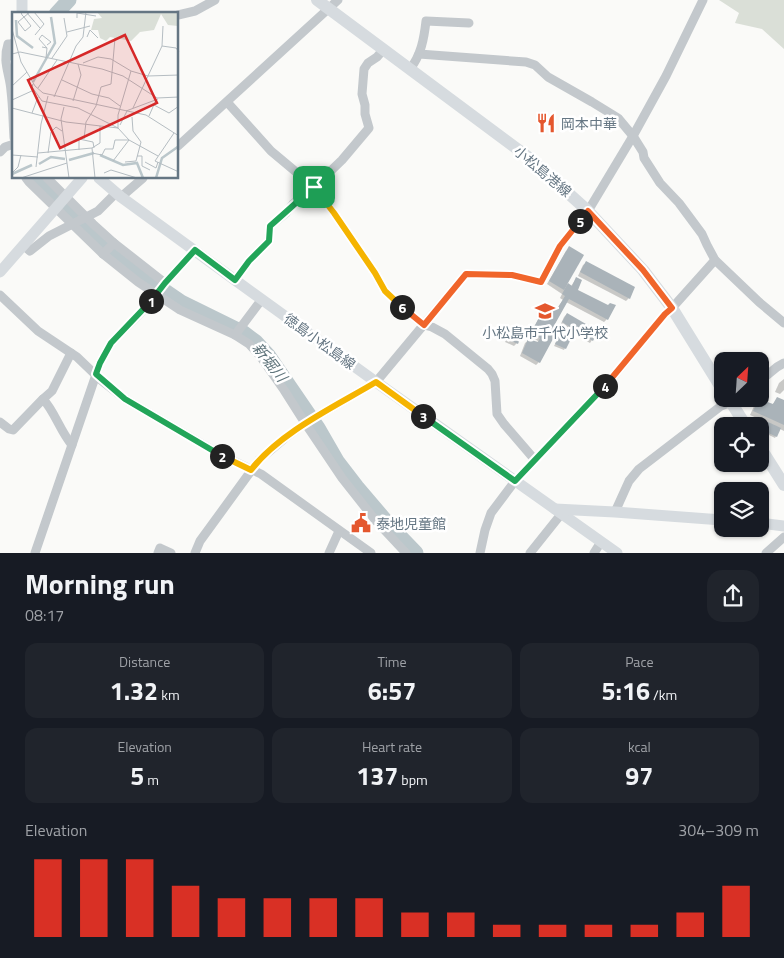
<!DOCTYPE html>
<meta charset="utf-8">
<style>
body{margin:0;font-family:"Titillium Web","Noto Sans JP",sans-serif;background:#20242c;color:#f1f3f6;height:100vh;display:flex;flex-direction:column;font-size:19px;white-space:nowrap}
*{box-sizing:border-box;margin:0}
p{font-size:16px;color:#9ea1a6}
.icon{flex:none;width:28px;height:28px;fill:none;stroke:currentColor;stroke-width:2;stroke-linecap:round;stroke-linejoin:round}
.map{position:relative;height:553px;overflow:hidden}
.side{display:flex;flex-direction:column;background:#171b24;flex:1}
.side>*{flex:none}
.needle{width:32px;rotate:25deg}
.tools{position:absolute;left:714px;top:352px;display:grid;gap:10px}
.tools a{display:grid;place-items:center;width:55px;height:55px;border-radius:10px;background:#171b24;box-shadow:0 1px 4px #0004;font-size:25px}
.pin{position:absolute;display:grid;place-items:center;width:42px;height:42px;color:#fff;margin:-21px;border-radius:10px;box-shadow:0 2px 8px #0006}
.km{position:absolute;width:25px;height:25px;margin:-12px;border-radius:50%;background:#222;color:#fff;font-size:14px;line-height:25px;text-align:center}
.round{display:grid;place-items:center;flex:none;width:52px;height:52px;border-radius:15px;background:#20242c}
.summary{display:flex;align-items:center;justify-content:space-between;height:85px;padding:0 25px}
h1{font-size:28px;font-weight:700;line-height:38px}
.metrics{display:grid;grid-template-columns:repeat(3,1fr);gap:8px;height:85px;padding:5px 25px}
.metrics div{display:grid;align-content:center;border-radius:12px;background:#20242c;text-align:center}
.metrics b{font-size:25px;font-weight:700}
.metrics small{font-size:14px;font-weight:400}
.metrics p{font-size:14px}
.chart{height:140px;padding:10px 25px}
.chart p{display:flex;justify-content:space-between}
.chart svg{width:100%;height:90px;margin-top:5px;stroke:#d93025;stroke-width:6}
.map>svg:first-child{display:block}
.green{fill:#dadfd7}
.shadow{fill:#0003}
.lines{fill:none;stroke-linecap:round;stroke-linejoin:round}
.river{stroke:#bbc7cb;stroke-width:15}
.building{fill:#aab3b9}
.street{stroke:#c3c8cc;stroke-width:9}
.secondary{stroke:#d6dbdf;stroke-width:11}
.primary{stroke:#d6dbdf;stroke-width:12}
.split-1-casing{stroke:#fff;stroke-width:10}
.split-2-casing{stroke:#fff;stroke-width:10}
.split-3-casing{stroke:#fff;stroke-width:10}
.split-4-casing{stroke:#fff;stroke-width:10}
.split-5-casing{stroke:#fff;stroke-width:10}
.split-6-casing{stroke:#fff;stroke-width:10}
.split-7-casing{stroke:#fff;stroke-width:10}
.split-1{stroke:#22a559;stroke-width:6}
.split-2{stroke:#22a559;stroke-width:6}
.split-3{stroke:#f5b400;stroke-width:6}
.split-4{stroke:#22a559;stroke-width:6}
.split-5{stroke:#f0652b;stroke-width:6}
.split-6{stroke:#f0652b;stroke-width:6}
.split-7{stroke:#f5b400;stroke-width:6}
.labels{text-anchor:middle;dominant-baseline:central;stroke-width:5;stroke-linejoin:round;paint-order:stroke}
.poi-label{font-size:14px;fill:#657683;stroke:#fff;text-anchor:start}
.street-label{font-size:14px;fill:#657683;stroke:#fff}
.water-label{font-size:15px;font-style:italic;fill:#60757c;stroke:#fff}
.inset-river{fill:none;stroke:#bbc7cb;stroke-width:2.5}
.inset-road{fill:none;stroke:#b5bdc2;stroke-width:1}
.view{fill:#d62828;fill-opacity:0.15;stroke:#d62828;stroke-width:2.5}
.inset-edge{fill:none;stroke:#657683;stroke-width:2.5}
</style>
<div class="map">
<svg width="784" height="553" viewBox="0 0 784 553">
<rect width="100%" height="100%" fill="#fafaf8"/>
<polygon class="green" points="719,0 784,0 784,49 762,29 735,23 739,13"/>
<g class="shadow">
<polygon points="566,251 566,284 571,286 576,279 576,291 608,306 607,319 604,322 566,302 554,325 539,362 536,365 520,356 525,343 529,340 537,343 538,341 529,336 544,309 556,310 563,300 560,298 562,294 547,284"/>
<polygon points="586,263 629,298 626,301 578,276 583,265"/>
<polygon points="567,314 592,340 590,343 560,326 564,317"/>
<polygon points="561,333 565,348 564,350 554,346"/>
<polygon points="509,335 517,343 514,346 505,342"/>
<polygon points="784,379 784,390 780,394 775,392 779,383"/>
<polygon points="759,399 772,405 777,399 784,402 784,431 780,429 775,438 763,432 768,423 750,415 755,404"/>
</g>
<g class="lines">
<g class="river">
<polyline points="56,14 69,0"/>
<polyline points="14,46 14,54"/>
<polyline points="36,178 92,234 127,265 181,302 244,333 256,342 268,355 318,428 337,461 357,487 391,527 416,553"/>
</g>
</g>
<g class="building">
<polygon points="569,246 584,255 564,290 549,281"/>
<polygon points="586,261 635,287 630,299 580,272"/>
<polygon points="576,277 582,280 578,290 608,305 610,303 616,305 608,320 569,299 555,324 560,326 540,363 522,353 528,339 538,342 540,338 531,333 546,304 557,309 565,296 562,294 568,283 572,286"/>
<polygon points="567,313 598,331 593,341 562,322"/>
<polygon points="561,331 572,337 566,349 555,344"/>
<polygon points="509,333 520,339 518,344 507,339"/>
<polygon points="777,397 784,400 784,425 753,411 759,399 773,404"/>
<polygon points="768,422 781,428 777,437 764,431"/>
</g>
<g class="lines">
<g class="street">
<polyline points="178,15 195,11 215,0"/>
<path d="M14 44H8C2 62 10 74 11 91 13 107 13 123 14 138"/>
<polyline points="419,54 526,62 535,65 548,77 592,102 618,118 633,136 643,152 644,158 660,183 679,203 702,234 707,245 715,260 759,302 784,323"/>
<path d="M410 69C421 55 424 39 426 21L469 23"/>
<polyline points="227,102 271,151 314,187 334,213 375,273 385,291 404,309 424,325 432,327 445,334 488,369 492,374 495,381 497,414 504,424 535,460"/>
<polyline points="178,146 338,0"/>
<polyline points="0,152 5,147 14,144"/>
<polyline points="26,178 29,182 103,254 138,282 180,310 235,335 249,344 260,356 284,390 305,423 342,478 376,521 406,553"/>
<polyline points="47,178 93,224 114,243"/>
<polyline points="121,197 143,178"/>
<polyline points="23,245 30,251 49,236 98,211 116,193"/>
<polyline points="103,254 114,243 165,283 195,250"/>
<polyline points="235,280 249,261 269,241 270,226 286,213 293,204 314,187 342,160 369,128 365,114 365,105 362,94 364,69 368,63 377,57 383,50"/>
<polyline points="0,295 38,331 77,357 102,381 125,399 219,454 261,474 371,553"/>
<polyline points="235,335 262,299"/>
<polyline points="760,381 777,367 784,363"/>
<polyline points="43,399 52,391 71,353"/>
<path d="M0 422 9 429 13 430 43 399C55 412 60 431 72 445"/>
<polyline points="615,512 629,481 639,469 721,406 739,399"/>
<polyline points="35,553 100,363 111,343 147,306 165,283"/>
<polyline points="158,553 160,548 171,553"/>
<polyline points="195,553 200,541 259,460 285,438 305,423 376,382 466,274 512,275 541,282 560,246 588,211 633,136 666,76 703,0"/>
<polyline points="329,553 339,531"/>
<polyline points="480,553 485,530 491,513 515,481 613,377 665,314 672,308 715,260"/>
<polyline points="530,553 562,513"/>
<polyline points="594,553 601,542"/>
<polyline points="766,553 784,537"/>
</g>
<g class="secondary">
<polyline points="22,0 22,14"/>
<polyline points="99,178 121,197 235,280 376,382 617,553"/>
<polyline points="0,272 82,178"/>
<polyline points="555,509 615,512 722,520"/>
<polyline points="760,523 784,526"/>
</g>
<g class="primary">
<polyline points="317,0 528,157 588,211 643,270 672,308 722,389"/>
<polyline points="729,399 746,426"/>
<polyline points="760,447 784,485"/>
</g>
</g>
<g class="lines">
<defs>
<path id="split-1" d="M151 301 165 283 195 250 235 280 249 261 269 241 270 226C285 213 299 200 314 187"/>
<polyline id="split-2" points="151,301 111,343 100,363 96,374 125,399 222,456"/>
<path id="split-3" d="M222 456 251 470C280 432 336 406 376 382L423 416"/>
<polyline id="split-4" points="423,416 515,481 605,386"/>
<polyline id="split-5" points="580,221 588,211 643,270 672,308 665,314 605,386"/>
<polyline id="split-6" points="402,307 424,325 466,274 512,275 541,282 560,246 580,221"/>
<polyline id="split-7" points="314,187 334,213 375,273 385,291 402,307"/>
</defs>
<use href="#split-1" class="split-1-casing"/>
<use href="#split-2" class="split-2-casing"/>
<use href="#split-3" class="split-3-casing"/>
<use href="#split-4" class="split-4-casing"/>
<use href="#split-5" class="split-5-casing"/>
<use href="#split-6" class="split-6-casing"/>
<use href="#split-7" class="split-7-casing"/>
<use href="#split-1" class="split-1"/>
<use href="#split-2" class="split-2"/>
<use href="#split-3" class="split-3"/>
<use href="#split-4" class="split-4"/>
<use href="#split-5" class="split-5"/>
<use href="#split-6" class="split-6"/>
<use href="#split-7" class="split-7"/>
</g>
<defs>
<symbol id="restaurant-bare" viewBox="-9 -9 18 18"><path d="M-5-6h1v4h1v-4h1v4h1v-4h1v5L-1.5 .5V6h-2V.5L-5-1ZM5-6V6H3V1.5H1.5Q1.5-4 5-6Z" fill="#e4572e" stroke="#fff" stroke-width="2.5" paint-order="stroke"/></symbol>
<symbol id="school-bare" viewBox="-9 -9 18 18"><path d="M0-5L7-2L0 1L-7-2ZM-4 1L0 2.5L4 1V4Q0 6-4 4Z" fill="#e4572e" stroke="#fff" stroke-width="2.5" paint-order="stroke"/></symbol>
<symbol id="civic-bare" viewBox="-9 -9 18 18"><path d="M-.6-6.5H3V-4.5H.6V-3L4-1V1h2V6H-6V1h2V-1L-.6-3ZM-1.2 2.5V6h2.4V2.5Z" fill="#e4572e" stroke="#fff" stroke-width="2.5" paint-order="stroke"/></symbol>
</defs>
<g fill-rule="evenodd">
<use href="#restaurant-bare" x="532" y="109" width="28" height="28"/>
<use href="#school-bare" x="531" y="297" width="28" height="28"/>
<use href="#civic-bare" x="347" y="509" width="28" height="28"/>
</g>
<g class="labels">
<g class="poi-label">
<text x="561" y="123">岡本中華</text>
<text x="545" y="332" text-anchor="middle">小松島市千代小学校</text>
<text x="376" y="523">泰地児童館</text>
</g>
<g class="street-label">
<text transform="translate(543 171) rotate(40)">小松島港線</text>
<text transform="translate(320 341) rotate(36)">徳島小松島線</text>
</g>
<g class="water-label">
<text transform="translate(270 362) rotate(52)">新堀川</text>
</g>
</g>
<g transform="translate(12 12)">
<rect width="166" height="166" fill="#fafaf8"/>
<path d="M85 0H166V14L156 13 149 2 142 18 128 20 119 29 98 25 94 29 88 26 86 18H79L82 7 90 6Z" fill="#dadfd7"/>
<path class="inset-river" d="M4 8 5 24 21 36M21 70 43 31 39 5M88 143 111 153 125 151 131 166M57 148 82 141M27 152 39 145 53 147M0 162 20 153M144 166 150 146 167 134"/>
<path class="inset-road" d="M9 0 10 3 12 5 19 14 13 19 6 10 18 0M22 0 32 12 23 23M15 1 28 16M65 6V1L84 4M0 17 9 50 23 74 31 81 134 103 167 124M55 20 78 14M75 25 78 18 86 26M150 34 164 36 167 40M30 35 35 36 34 46M35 36 27 27 30 23 39 30 35 33M0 42 8 40 90 57 111 64 145 86 167 85M40 46 55 24 52 6M71 51 86 45 99 47 119 59 136 64 167 63M50 68 80 82 97 86 108 94M21 72 20 75 30 89 66 96 106 116V103L119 59M0 74 15 60M26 76 45 48M42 85 64 34 71 25 74 0M0 88 22 78M61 89 69 63 66 52M142 93 157 101 167 94M52 95 49 107 57 166M0 96 54 110 106 116 117 128 146 144M121 96 150 34 151 14M114 99 146 87M20 101 26 85M137 104 144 88M108 113 115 99M162 121 143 149 167 160M72 127 74 110 84 94 89 75 99 72 103 26M80 136 83 166M67 138V127L81 130 82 136M26 141 80 136 88 131V114M36 141 39 120 44 115 50 119M80 141 90 143 93 137H101L103 128H117L101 149M0 143 26 145M125 144H130V154L138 158M113 150 124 149 129 130 121 119 120 105M133 150 144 156 146 150M24 155 29 112 36 84M0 161 6 155 9 143M92 161 99 158 125 166M9 166 55 151"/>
<path class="view" d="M113 23 145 91 48 136 16 68Z"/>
<rect width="166" height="166" class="inset-edge"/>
</g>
</svg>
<div class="tools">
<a><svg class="needle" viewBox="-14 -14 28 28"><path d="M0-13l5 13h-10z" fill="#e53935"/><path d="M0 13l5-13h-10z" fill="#9ea1a6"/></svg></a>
<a><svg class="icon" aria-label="locate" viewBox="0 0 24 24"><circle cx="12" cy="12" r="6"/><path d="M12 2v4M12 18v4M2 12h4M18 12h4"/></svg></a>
<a><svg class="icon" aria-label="layers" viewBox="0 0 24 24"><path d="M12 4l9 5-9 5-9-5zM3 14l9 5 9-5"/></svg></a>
</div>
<div class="pin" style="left:314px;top:187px;background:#1e9e55"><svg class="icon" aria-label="arrive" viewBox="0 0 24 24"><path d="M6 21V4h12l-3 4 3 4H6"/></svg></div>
<b class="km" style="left:151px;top:301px">1</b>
<b class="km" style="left:222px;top:456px">2</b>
<b class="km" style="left:423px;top:416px">3</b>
<b class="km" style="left:605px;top:386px">4</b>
<b class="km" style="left:580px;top:221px">5</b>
<b class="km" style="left:402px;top:307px">6</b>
</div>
<section class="side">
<div class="summary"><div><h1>Morning run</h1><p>08:17</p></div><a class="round"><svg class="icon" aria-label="share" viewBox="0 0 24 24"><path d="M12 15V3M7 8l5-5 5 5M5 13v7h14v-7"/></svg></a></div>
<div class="metrics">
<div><p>Distance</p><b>1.32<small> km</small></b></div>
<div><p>Time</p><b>6:57</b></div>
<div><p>Pace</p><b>5:16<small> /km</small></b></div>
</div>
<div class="metrics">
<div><p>Elevation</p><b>5<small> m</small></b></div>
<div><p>Heart rate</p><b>137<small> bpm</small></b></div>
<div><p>kcal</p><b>97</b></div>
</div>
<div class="chart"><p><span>Elevation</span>304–309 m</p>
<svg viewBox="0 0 160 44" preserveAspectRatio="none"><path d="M5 44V6M15 44V6M25 44V6M35 44V19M45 44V25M55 44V25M65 44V25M75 44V25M85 44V32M95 44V32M105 44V38M115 44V38M125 44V38M135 44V38M145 44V32M155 44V19"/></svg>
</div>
</section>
